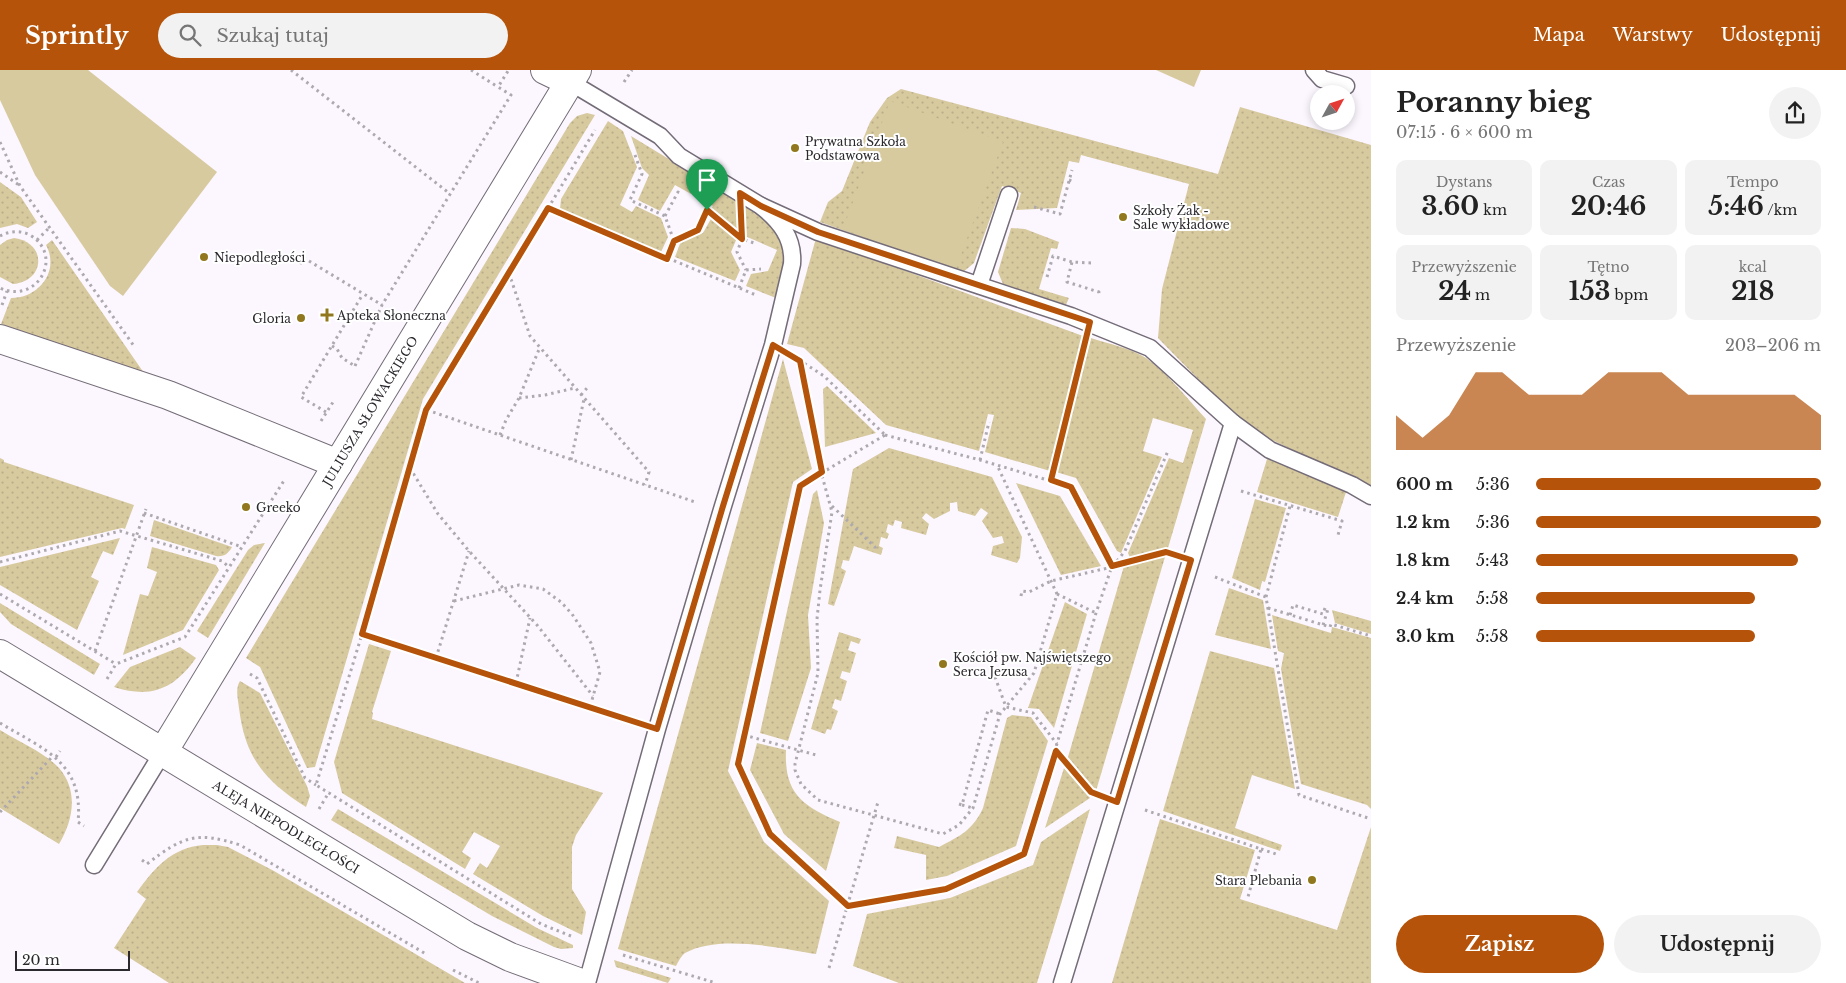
<!DOCTYPE html>
<html lang="pl">
<meta charset="utf-8">
<style>
body{margin:0;font-family:"Libre Baskerville",serif;background:#f2f2f2;color:#222;height:100vh;display:flex;flex-direction:column;font-size:19px;white-space:nowrap}
*{box-sizing:border-box;margin:0}
p{font-size:16px;color:#767676}
.icon{flex:none;width:28px;height:28px;fill:none;stroke:currentColor;stroke-width:2;stroke-linecap:round;stroke-linejoin:round}
.map{position:relative;flex:1;overflow:hidden}
.sheet{display:flex;flex-direction:column;background:#fff;width:475px}
.sheet>*{flex:none}
.needle{width:32px;rotate:50deg}
.controls{position:absolute;left:1310px;top:15px;display:grid;gap:10px}
.controls a{display:grid;place-items:center;width:45px;height:45px;border-radius:50%;background:#fff;box-shadow:0 2px 8px #0003;font-size:25px}
.scale{position:absolute;left:15px;bottom:12px;width:115px;box-sizing:border-box;padding-left:5px;border:2px solid #2c292e;border-top:0;font-size:14px;line-height:18px;white-space:nowrap;color:#2c292e;-webkit-text-stroke:4px #fff;paint-order:stroke}
.pin{position:absolute;display:grid;place-items:center;width:42px;height:42px;color:#fff;margin:-51px -21px;border-radius:50% 50% 50% 0;rotate:-45deg;box-shadow:0 0 5px #0007}
.pin .icon{rotate:45deg}
.round{display:grid;place-items:center;flex:none;width:52px;height:52px;border-radius:26px;background:#f2f2f2}
.summary{display:flex;align-items:center;justify-content:space-between;height:85px;padding:0 25px}
h1{font-size:28px;font-weight:700;line-height:38px}
.metrics{display:grid;grid-template-columns:repeat(3,1fr);gap:8px;height:85px;padding:5px 25px}
.metrics div{display:grid;align-content:center;border-radius:10px;background:#f2f2f2;text-align:center}
.metrics b{font-size:25px;font-weight:700}
.metrics small{font-size:14px;font-weight:400}
.metrics p{font-size:14px}
.chart{height:140px;padding:10px 25px}
.chart p{display:flex;justify-content:space-between}
.chart svg{width:100%;height:90px;margin-top:5px;fill:#b45309;opacity:.7}
.primary-button{display:flex;gap:10px;margin-top:auto;padding:10px 25px}
.primary-button a{flex:1;height:58px;border-radius:30px;background:#b45309;color:#fff;font-size:20px;font-weight:700;line-height:58px;text-align:center}
.primary-button a+a{background:#f2f2f2;color:#222}
ul{padding:0 25px;list-style:none;font-size:16px}
li{display:grid;grid-template-columns:80px 60px 1fr;align-items:center;height:38px}
li i{height:12px;border-radius:6px;background:#b45309}
header{display:flex;align-items:center;gap:30px;box-sizing:border-box;height:70px;padding:0 25px;background:#b45309;color:#fff}
header strong{font-size:24px}
nav{display:flex;gap:28px;margin-inline-start:auto;font-size:18px}
.search{width:350px;height:45px;background:#f2f2f2;display:flex;align-items:center;gap:12px;box-sizing:border-box;padding:0 18px;border-radius:28px;color:#767676;font-size:19px}
main{display:flex;flex:1;min-height:0}
.map>svg:first-child{display:block}
.grass{fill:url(#grass-dots)}
.pitch{fill:#d8ca9f}
.lines{fill:none;stroke-linecap:round;stroke-linejoin:round}
.service-casing{stroke:#746c78;stroke-width:19}
.minor-casing{stroke:#746c78;stroke-width:30}
.tertiary-casing{stroke:#746c78;stroke-width:30}
.path{stroke:#ada9af;stroke-width:3;stroke-dasharray:2.5 4;stroke-linecap:butt}
.service{stroke:#fff;stroke-width:16}
.minor{stroke:#fff;stroke-width:28}
.tertiary{stroke:#fff;stroke-width:28}
.route-casing{stroke:#fff;stroke-width:10}
.route{stroke:#b45309;stroke-width:6}
.poi-dot{fill:#91771d;stroke:#fff;stroke-width:2}
.labels{text-anchor:middle;dominant-baseline:central;stroke-width:4;stroke-linejoin:round;paint-order:stroke}
.poi-label{font-size:12px;fill:#2c292e;stroke:#fff;text-anchor:start}
.street-label{font-size:12px;fill:#2c292e;stroke:#fff}
</style>
<header>
<strong>Sprintly</strong>
<div class="search"><svg class="icon" aria-label="search" viewBox="0 0 24 24"><circle cx="10" cy="10" r="6"/><path d="M15 15l6 6"/></svg>Szukaj tutaj</div>
<nav><a>Mapa</a><a>Warstwy</a><a>Udostępnij</a></nav>
</header>
<main>
<div class="map">
<svg width="1371" height="913" viewBox="0 0 1371 913">
<defs>
<pattern id="grass-dots" width="8" height="8" patternUnits="userSpaceOnUse" patternTransform="scale(1.25)"><rect width="8" height="8" fill="#d8ca9f"/><path d="M2 2h.1M6 6h.1" fill="none" stroke="#baae89" stroke-width="1.8" stroke-linecap="round"/></pattern>
</defs>
<rect width="100%" height="100%" fill="#fcf7ff"/>
<g class="grass">
<polygon points="901,19 1218,104 1240,37 1371,75 1371,417 1272,370 1249,361 1158,268 1162,219 1189,114 1081,85 1079,93 1069,91 1057,138 1016,140 1021,123 1002,116 974,193 962,203 820,152 828,132 842,121 870,52 887,28"/>
<polygon points="587,43 595,45 423,329 315,697 307,698 260,597 246,588 570,53 577,46"/>
<polygon points="608,51 623,61 637,97 620,135 632,142 636,136 661,148 668,167 661,182 560,139 561,129"/>
<polygon points="631,66 700,108 691,124 675,115 660,141 638,130 649,105 642,98"/>
<polygon points="706,111 736,130 738,162 711,139 713,136 697,127"/>
<polygon points="0,112 21,127 37,152 28,158 17,154 0,158"/>
<path d="M745 135C766 147 784 164 785 189 786 201 779 216 776 228L746 216 751 204 768 201 777 180 745 166Z"/>
<polygon points="712,147 737,168 731,182 740,200 735,211 675,187 681,171 703,163"/>
<polygon points="1011,158 1025,159 1059,172 1057,179 1051,178 1039,219 1069,228 1065,237 1003,214 998,202"/>
<path d="M14 168C47 172 46 211 13 214L0 207V175L7 170Z"/>
<polygon points="816,168 1083,266 1050,401 985,382 994,345 988,344 979,381 886,355 804,278 787,274"/>
<path d="M52 170 144 303 1 254 11 228C39 228 60 201 46 175Z"/>
<path d="M1091 268C1109 274 1130 278 1146 288 1168 303 1188 330 1206 349L1168 478 1130 488 1128 483 1169 388 1183 393 1193 360 1153 348 1143 381 1162 387 1121 483 1117 481 1076 408 1056 402Z"/>
<path d="M783 289 812 399 793 412 728 701 764 772 829 831 816 884C779 878 719 864 685 883 681 886 678 892 676 896L618 879Z"/>
<polygon points="827,316 876,363 825,377 823,319"/>
<polygon points="889,378 992,407 1022,467 1020,488 1017,493 991,485 993,476 1004,473 1002,466 993,468 982,451 988,443 981,438 975,446 958,441 957,432 950,433 950,441 934,449 926,443 922,448 929,454 926,465 901,458 902,452 895,450 893,456 888,454 886,462 889,464 887,469 881,467 879,476 883,478 881,485 854,476 849,491 843,490 841,498 846,501 834,536 828,534 853,399"/>
<polygon points="0,388 4,390 4,392 134,435 125,459 122,458 0,487"/>
<polygon points="1267,389 1294,398 1346,422 1338,447 1257,422"/>
<polygon points="1016,413 1060,426 1101,496 1061,505"/>
<polygon points="817,420 824,453 808,545 811,598 788,671 760,663 813,424"/>
<polygon points="1255,429 1286,438 1265,512 1262,511 1260,520 1232,508"/>
<path d="M154 450 232 477C228 484 224 487 216 486L150 466Z"/>
<polygon points="120,468 113,485 103,481 91,507 99,511 77,560 0,515 0,497"/>
<polygon points="265,473 208,568 197,561 248,480 254,475"/>
<polygon points="152,477 216,495 219,500 183,560 123,585 140,524 148,526 157,502 147,498"/>
<polygon points="1165,487 1096,721 1068,687 1124,496"/>
<polygon points="1229,518 1263,530 1271,579 1215,565"/>
<polygon points="1065,532 1087,544 1054,658 1039,639 1028,638"/>
<polygon points="0,533 100,594 94,605 11,554 0,542"/>
<polygon points="1332,540 1371,551 1371,564 1335,553"/>
<polygon points="1272,545 1331,563 1332,557 1371,568 1371,739 1367,735 1301,714 1281,599 1284,583 1278,581"/>
<polygon points="839,562 861,569 859,574 851,571 848,580 856,583 850,603 842,601 840,608 847,611 841,631 835,629 832,638 838,641 831,660 827,659 825,664 811,659"/>
<polygon points="369,574 391,581 372,642 373,643 372,649 603,723 576,765 572,777 572,819 586,842 582,865 543,846 473,804 480,793 487,798 500,776 474,762 462,782 471,788 465,799 342,723 334,692"/>
<path d="M180 577 196 588C174 619 151 629 114 617L130 597Z"/>
<polygon points="1210,581 1274,598 1295,719 1252,705 1235,758 1282,775 1280,781 1163,741"/>
<path d="M240 611 260 623 307 716 310 726 306 737C265 711 245 688 239 638 238 629 235 619 240 611Z"/>
<path d="M1012 645 1031 647 1048 671 1016 776 947 806 926 810V785L894 778 897 766 939 777C960 766 973 760 983 738L1007 648Z"/>
<path d="M0 660C19 672 44 682 59 698 79 721 73 751 59 774L0 738Z"/>
<path d="M757 673 786 680C784 723 802 736 840 752L826 801 784 764 750 700Z"/>
<polygon points="1064,698 1090,728 1045,758"/>
<polygon points="338,739 537,858 573,875 573,878 561,879 554,877 492,846 331,750"/>
<polygon points="1090,739 1037,913 899,913 853,896 867,844 950,828 1033,795 1041,772"/>
<polygon points="1160,749 1255,780 1240,829 1337,860 1371,757 1371,913 1112,913"/>
<path d="M203 775H217L228 777 274 801 465 913H169L114 878 146 829 137 822C155 797 172 778 203 775Z"/>
<polygon points="614,890 671,908 668,913 616,897"/>
</g>
<g class="pitch">
<polygon points="0,0 88,0 217,102 123,226 110,216 35,105 0,30"/>
<polygon points="1156,0 1201,0 1194,17"/>
<polygon points="890,31 1003,72 955,201 843,159"/>
</g>
<g class="lines">
<defs>
<g id="service">
<polyline points="1314,0 1322,9 1346,16"/>
<path d="M570 12 660 66 679 86 761 136C780 151 794 168 792 194L773 275 723 436 657 659 587 913"/>
<polyline points="761,136 818,162 1071,246 1150,278 1233,353 1062,913"/>
<polyline points="979,215 1009,125"/>
<polyline points="1233,353 1270,380 1352,415 1371,426"/>
<polyline points="94,795 163,682"/>
</g>
<g id="minor">
<polyline points="545,0 570,12"/>
<polyline points="0,269 168,325 338,394"/>
<polyline points="163,682 577,0"/>
</g>
<polyline id="tertiary" points="0,584 467,866 510,887 581,913"/>
</defs>
<use href="#service" class="service-casing"/>
<use href="#minor" class="minor-casing"/>
<use href="#tertiary" class="tertiary-casing"/>
<g class="path">
<polyline points="291,0 449,123"/>
<polyline points="471,0 498,17"/>
<polyline points="624,12 632,0"/>
<polyline points="0,72 20,116 134,276"/>
<polyline points="635,85 642,104 630,130 665,146 674,171 667,189"/>
<polyline points="0,102 19,115"/>
<polyline points="1069,110 1074,112"/>
<polyline points="1034,137 1060,144 1072,100"/>
<polyline points="548,138 756,225"/>
<polyline points="707,140 742,169 737,182 746,200"/>
<polyline points="665,146 678,122 681,124"/>
<polyline points="742,159 742,169 757,174"/>
<path d="M0 166C9 161 20 160 30 165 65 186 37 235 0 218"/>
<polyline points="37,170 49,158"/>
<polyline points="674,171 698,160 708,138 707,137"/>
<polyline points="1091,193 1072,192 1067,212 1099,222 1098,226"/>
<polyline points="300,194 304,188 382,235"/>
<polyline points="509,203 530,266 649,402 645,415"/>
<polyline points="1047,207 1053,186 1072,192"/>
<polyline points="739,218 746,200 761,199"/>
<polyline points="2,235 7,221"/>
<polyline points="332,276 337,279 342,288 355,296"/>
<polyline points="799,290 824,306 885,365"/>
<polyline points="800,291 821,402 832,442 820,520 817,549 818,603 795,694 795,700 801,714 818,730 943,764 959,755 973,738 1000,644 1034,603 1057,524 997,395"/>
<polyline points="355,296 382,235 511,25 498,17 508,1"/>
<polyline points="581,325 587,318"/>
<polyline points="519,328 545,325 575,318"/>
<polyline points="427,340 695,432"/>
<polyline points="326,342 301,327 363,224"/>
<polyline points="321,351 335,329"/>
<polyline points="500,365 506,350 519,328 540,277"/>
<polygon points="885,365 980,390 1071,417 1112,496 1096,543 1024,784 945,819 848,836 770,764 738,694 800,416"/>
<polyline points="571,390 584,329"/>
<polyline points="980,390 989,352"/>
<polyline points="410,398 438,444 469,481 537,555 593,626"/>
<polyline points="1051,411 1083,280"/>
<polyline points="1241,421 1342,451 1338,465"/>
<polyline points="832,436 875,477 875,482"/>
<polyline points="144,443 242,477"/>
<polyline points="0,492 120,461 222,491 229,497"/>
<polyline points="1113,496 1125,481 1168,381"/>
<polyline points="1215,507 1266,527 1299,725 1371,749"/>
<polyline points="0,524 116,594"/>
<polyline points="1057,524 1096,543"/>
<polyline points="1021,526 1022,521 1029,522 1051,511 1108,498 1164,483"/>
<polyline points="1266,527 1290,436"/>
<polyline points="454,531 519,515 543,519 561,532 572,544 591,573 600,602 590,637"/>
<polyline points="1268,538 1330,557 1331,554 1371,566"/>
<polyline points="1290,545 1293,535 1323,544 1325,538"/>
<polyline points="1323,555 1328,539"/>
<polyline points="362,564 631,650"/>
<polyline points="95,581 146,439"/>
<polyline points="436,588 469,481"/>
<polyline points="250,604 257,608 305,708 316,715"/>
<polyline points="995,607 1006,637 1033,643 1057,674"/>
<polyline points="107,609 116,594 185,567 285,409"/>
<polyline points="516,613 530,548"/>
<path d="M0 653C43 679 84 692 78 752L84 756"/>
<polyline points="744,665 816,685"/>
<polyline points="1056,682 1091,722"/>
<polyline points="56,687 60,681"/>
<polyline points="959,734 962,735 988,640 1000,644"/>
<polyline points="962,735 973,738"/>
<polyline points="319,739 329,722"/>
<polyline points="1145,740 1261,779 1248,827"/>
<polyline points="0,742 53,686"/>
<polyline points="1261,779 1279,785"/>
<path d="M142 790 147 794C183 766 197 761 240 775L426 884"/>
<polyline points="571,866 541,854 316,715 362,564 427,340 595,60"/>
<polyline points="623,885 716,913"/>
<polyline points="829,898 878,732"/>
<polyline points="453,900 479,913"/>
</g>
<use href="#service" class="service"/>
<use href="#minor" class="minor"/>
<use href="#tertiary" class="tertiary"/>
</g>
<g class="lines">
<defs>
<polygon id="route" points="740,123 761,136 818,162 1090,252 1051,410 1071,417 1112,496 1166,482 1191,490 1117,732 1091,722 1056,681 1024,784 946,819 848,836 770,764 738,694 800,416 822,402 800,291 773,275 723,436 657,659 362,564 426,340 548,138 667,189 674,171 698,160 707,140 742,169"/>
</defs>
<use href="#route" class="route-casing"/>
<use href="#route" class="route"/>
</g>
<g class="poi-dot">
<circle cx="795" cy="78" r="5"/>
<circle cx="1123" cy="147" r="5"/>
<circle cx="204" cy="187" r="5"/>
<path d="M324.5 237.5h5v5h5v5h-5v5h-5v-5h-5v-5h5z"/>
<circle cx="301" cy="248" r="5"/>
<circle cx="246" cy="437" r="5"/>
<circle cx="943" cy="594" r="5"/>
<circle cx="1312" cy="810" r="5"/>
</g>
<g class="labels">
<g class="poi-label">
<text x="805" y="71">Prywatna Szkoła<tspan x="805" dy="14">Podstawowa</tspan></text>
<text x="1133" y="140">Szkoły Żak -<tspan x="1133" dy="14">Sale wykładowe</tspan></text>
<text x="214" y="187">Niepodległości</text>
<text x="337" y="245">Apteka Słoneczna</text>
<text x="291" y="248" text-anchor="end">Gloria</text>
<text x="256" y="437">Greeko</text>
<text x="953" y="587">Kościół pw. Najświętszego<tspan x="953" dy="14">Serca Jezusa</tspan></text>
<text x="1302" y="810" text-anchor="end">Stara Plebania</text>
</g>
<g class="street-label">
<text transform="translate(370 341) rotate(-59)">JULIUSZA SŁOWACKIEGO</text>
<text transform="translate(286 757) rotate(31)">ALEJA NIEPODLEGŁOŚCI</text>
</g>
</g>
</svg>
<div class="controls">
<a><svg class="needle" viewBox="-14 -14 28 28"><path d="M0-13l5 13h-10z" fill="#e53935"/><path d="M0 13l5-13h-10z" fill="#767676"/></svg></a>
</div>
<div class="scale">20 m</div>
<div class="pin" style="left:707px;top:140px;background:#1e9e55"><svg class="icon" aria-label="arrive" viewBox="0 0 24 24"><path d="M6 21V4h12l-3 4 3 4H6"/></svg></div>
</div>
<section class="sheet">
<div class="summary"><div><h1>Poranny bieg</h1><p>07:15 · 6 × 600 m</p></div><a class="round"><svg class="icon" aria-label="share" viewBox="0 0 24 24"><path d="M12 15V3M7 8l5-5 5 5M5 13v7h14v-7"/></svg></a></div>
<div class="metrics">
<div><p>Dystans</p><b>3.60<small> km</small></b></div>
<div><p>Czas</p><b>20:46</b></div>
<div><p>Tempo</p><b>5:46<small> /km</small></b></div>
</div>
<div class="metrics">
<div><p>Przewyższenie</p><b>24<small> m</small></b></div>
<div><p>Tętno</p><b>153<small> bpm</small></b></div>
<div><p>kcal</p><b>218</b></div>
</div>
<div class="chart"><p><span>Przewyższenie</span>203–206 m</p>
<svg viewBox="0 0 160 44" preserveAspectRatio="none"><path d="M0 44V27L10 38L20 27L30 6L40 6L50 17L60 17L70 17L80 6L90 6L100 6L110 17L120 17L130 17L140 17L150 17L160 27V44z"/></svg>
</div>
<ul>
<li><b>600 m</b>5:36<i style="width:100%"></i></li>
<li><b>1.2 km</b>5:36<i style="width:100%"></i></li>
<li><b>1.8 km</b>5:43<i style="width:92%"></i></li>
<li><b>2.4 km</b>5:58<i style="width:77%"></i></li>
<li><b>3.0 km</b>5:58<i style="width:77%"></i></li>
</ul>
<div class="primary-button"><a>Zapisz</a><a>Udostępnij</a></div>
</section>
</main>
